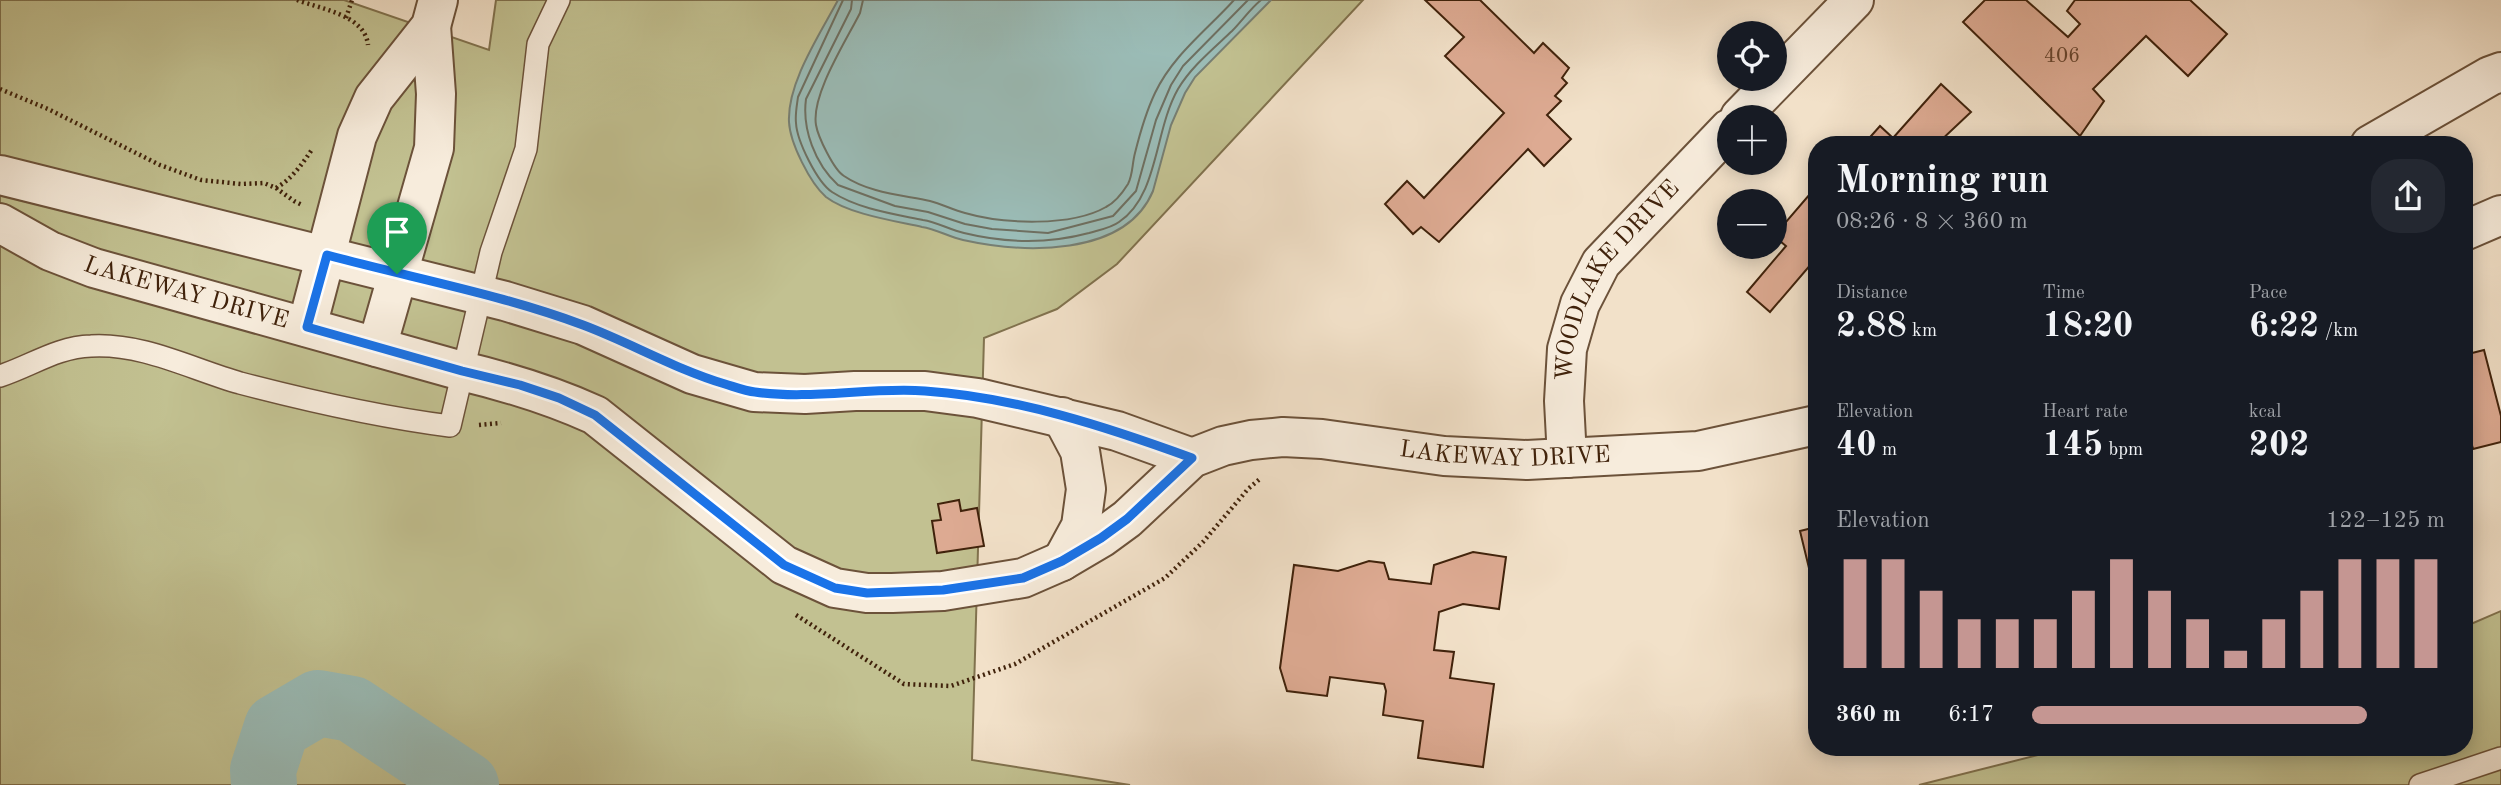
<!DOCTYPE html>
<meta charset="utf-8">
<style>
body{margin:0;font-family:"Old Standard TT",serif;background:#242831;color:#f1f3f6;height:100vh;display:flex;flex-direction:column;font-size:26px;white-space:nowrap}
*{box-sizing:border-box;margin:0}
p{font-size:23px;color:#9ea1a6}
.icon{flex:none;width:38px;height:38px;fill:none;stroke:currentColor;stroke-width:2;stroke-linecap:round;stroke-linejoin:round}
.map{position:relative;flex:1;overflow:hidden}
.side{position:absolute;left:1808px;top:136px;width:665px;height:620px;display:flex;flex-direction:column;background:#171b24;border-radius:28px;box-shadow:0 4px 18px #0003}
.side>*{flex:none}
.tools{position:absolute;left:1717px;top:21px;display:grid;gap:14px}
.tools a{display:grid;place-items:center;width:70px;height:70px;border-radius:50%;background:#171b24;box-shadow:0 4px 18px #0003;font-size:35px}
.pin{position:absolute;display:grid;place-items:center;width:60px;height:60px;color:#fff;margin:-72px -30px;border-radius:50% 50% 50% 0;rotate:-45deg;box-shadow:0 0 7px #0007}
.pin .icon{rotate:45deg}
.round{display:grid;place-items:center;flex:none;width:74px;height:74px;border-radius:28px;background:#242831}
.headline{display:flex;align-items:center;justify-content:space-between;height:119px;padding:0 28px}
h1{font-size:38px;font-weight:700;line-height:52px}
.stats{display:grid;grid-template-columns:repeat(3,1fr);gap:10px;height:119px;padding:7px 28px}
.stats div{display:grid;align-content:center}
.stats b{font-size:35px;font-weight:700}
.stats small{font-size:19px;font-weight:400}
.stats p{font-size:19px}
.chart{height:196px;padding:14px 28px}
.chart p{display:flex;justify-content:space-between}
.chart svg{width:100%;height:126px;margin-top:7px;stroke:#c59692;stroke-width:6}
ul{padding:0 28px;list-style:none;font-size:23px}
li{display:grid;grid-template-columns:112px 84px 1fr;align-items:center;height:52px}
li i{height:18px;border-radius:9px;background:#c59692}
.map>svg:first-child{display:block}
.green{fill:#c2c191;stroke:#81724e;stroke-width:2}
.water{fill:#9bbdb8;stroke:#777f73;stroke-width:2}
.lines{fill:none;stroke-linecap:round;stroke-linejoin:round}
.shore{stroke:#6e7062;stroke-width:2}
.river{stroke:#9bbdb8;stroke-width:66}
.building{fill:#ddaa92;stroke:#40220b;stroke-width:2}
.service-casing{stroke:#6c523a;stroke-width:24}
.minor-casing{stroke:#6c523a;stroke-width:42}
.path{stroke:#40220b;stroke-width:4.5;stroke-dasharray:2 3.5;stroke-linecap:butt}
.service{stroke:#f7ecdc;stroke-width:21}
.minor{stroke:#f7ecdc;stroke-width:38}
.route-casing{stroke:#fff;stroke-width:14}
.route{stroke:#1a73e8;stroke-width:9}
.labels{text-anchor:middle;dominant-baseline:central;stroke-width:5;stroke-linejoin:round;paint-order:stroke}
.number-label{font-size:21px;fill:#67442d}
.street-label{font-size:24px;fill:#40220b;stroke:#f7ecdc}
</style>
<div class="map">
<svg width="2501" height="785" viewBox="0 0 2501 785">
<rect width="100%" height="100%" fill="#f2e1c9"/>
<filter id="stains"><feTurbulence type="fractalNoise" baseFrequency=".00286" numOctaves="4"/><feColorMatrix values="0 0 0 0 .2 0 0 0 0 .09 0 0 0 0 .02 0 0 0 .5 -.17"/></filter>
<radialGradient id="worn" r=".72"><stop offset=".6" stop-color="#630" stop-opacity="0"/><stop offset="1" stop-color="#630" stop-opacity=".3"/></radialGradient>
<g class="green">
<polygon points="0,0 344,0 489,50 496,0 1363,0 1117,264 1057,309 984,338 972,760 1130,785 0,785"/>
<polygon points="2501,611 2501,785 1919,785 2070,747 2464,747 2464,627"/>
</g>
<path class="water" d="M838 0H1271L1195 77 1185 93 1171 125 1153 191C1125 258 1022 253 963 240 949 237 936 229 922 227 895 221 848 214 826 197 810 183 790 143 789 122 787 83 820 34 838 0Z"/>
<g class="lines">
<g class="shore">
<path d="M843 0 798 97C797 105 795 114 796 123 797 141 817 182 832 192 858 209 894 214 923 220 937 222 950 230 964 233 1005 243 1048 244 1089 233 1099 230 1111 228 1119 222 1159 195 1154 131 1178 89 1191 67 1213 49 1232 31 1242 21 1250 9 1261 0"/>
<path d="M852 0 851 9 806 99C802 129 815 164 838 185L895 206 928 212 965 224 992 229 1048 233 1113 216 1136 191 1156 120 1171 85 1183 66 1248 0"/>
<path d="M863 0 860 13C846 41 811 95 816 125 818 137 834 170 844 176 869 193 902 195 930 201 942 204 953 210 965 213 1003 224 1071 227 1106 207 1114 203 1123 192 1128 184 1133 174 1132 164 1135 153 1140 133 1146 112 1155 93 1173 55 1207 30 1234 0"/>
</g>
<polyline class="river" points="264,785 263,770 277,727 318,703 352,709 466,785"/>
</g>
<g class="building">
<polygon points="1425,0 1480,0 1534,53 1543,43 1569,68 1562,78 1567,83 1555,96 1561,101 1547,115 1571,139 1544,166 1528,149 1439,242 1421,227 1413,234 1385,204 1407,181 1424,198 1504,113 1445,56 1464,37"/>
<polygon points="1985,0 2026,0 2068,37 2080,24 2067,11 2075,0 2190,0 2227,34 2188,76 2146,36 2093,89 2104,101 2080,136 1963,22"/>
<polygon points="1941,84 1971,112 1936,145 1863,145 1880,126 1893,138"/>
<polygon points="1816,187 1816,267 1812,263 1770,312 1747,292 1786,246 1774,236"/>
<polygon points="2484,350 2501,416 2501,442 2473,449 2466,422 2464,422 2464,355"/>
<polygon points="959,500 961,511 977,508 984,546 937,553 932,521 941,520 938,504"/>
<polygon points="1816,527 1816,597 1800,531"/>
<polygon points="1473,552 1506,557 1499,609 1463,604 1439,612 1434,650 1454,652 1450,678 1494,684 1483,767 1418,758 1423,721 1383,715 1386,691 1384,684 1330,677 1327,696 1287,691 1280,668 1294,565 1338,571 1369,561 1384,563 1389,579 1431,584 1434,565"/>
</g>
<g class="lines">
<defs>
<g id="service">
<path d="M0 376C31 366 57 347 91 346 143 343 191 369 240 383 309 401 379 417 450 426L491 252 526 149 538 44 559 0"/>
<polyline points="2420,785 2501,758"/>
</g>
<g id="minor">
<polyline points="1740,117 1854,0"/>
<polyline points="2370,145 2490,76 2501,72"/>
<polyline points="0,175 505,301 583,325 692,374 754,392 805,394 855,391 925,391 978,398 1117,431 1192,458"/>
<path id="s1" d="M0 223 50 251 94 268 462 371C508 382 551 395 595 415L784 565 835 588 867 593H892L943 591 1023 578 1062 561 1101 538 1127 519 1192 458 1223 446 1251 440 1283 437 1322 439 1444 456 1527 460 1698 451 1816 425"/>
<polyline points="2464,231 2501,215"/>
<polyline points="307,327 357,136 374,98 431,26 438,0"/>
<polyline points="377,347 434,148 436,94 431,26"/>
<path id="s2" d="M1567 458 1564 401 1567 349 1580 304 1601 263 1729 129"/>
<polyline points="1062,561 1081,526 1086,489 1080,451 1062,417"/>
</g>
</defs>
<use href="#service" class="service-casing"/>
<use href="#minor" class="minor-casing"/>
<g class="path">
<path d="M297 0C321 9 365 15 368 45"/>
<polyline points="346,18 352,0"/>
<polyline points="0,89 48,109 160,165 201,180 241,184 264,183 276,188 294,201 302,205"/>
<path d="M276 188C292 179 303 163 313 148"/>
<polyline points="479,425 501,423"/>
<polyline points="796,615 904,684 951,686 1015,664 1165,578 1203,542 1248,489 1261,478"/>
</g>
<use href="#service" class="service"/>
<use href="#minor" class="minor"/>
</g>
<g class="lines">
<defs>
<path id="route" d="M327 255C412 278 500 294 583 325 631 343 675 369 725 384 735 387 745 391 755 392 811 400 869 387 925 391 1016 397 1107 427 1192 458L1127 519 1101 538 1062 561 1023 578 943 590 867 593 835 588 784 565 595 415 559 398 520 385 462 371 307 327Z"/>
</defs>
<use href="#route" class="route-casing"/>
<use href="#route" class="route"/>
</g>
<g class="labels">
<g class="number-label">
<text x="2062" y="56">406</text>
</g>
<g class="street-label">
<text stroke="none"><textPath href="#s2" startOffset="194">WOODLAKE DRIVE</textPath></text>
<text stroke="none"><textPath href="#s1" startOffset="200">LAKEWAY DRIVE</textPath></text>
<text stroke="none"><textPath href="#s1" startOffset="1640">LAKEWAY DRIVE</textPath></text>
</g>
</g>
<rect width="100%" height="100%" filter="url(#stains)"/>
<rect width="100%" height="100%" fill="url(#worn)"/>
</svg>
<div class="tools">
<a><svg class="icon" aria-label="locate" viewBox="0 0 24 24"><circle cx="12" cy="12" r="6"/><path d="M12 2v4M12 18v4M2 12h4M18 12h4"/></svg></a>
<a>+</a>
<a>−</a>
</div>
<div class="pin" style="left:397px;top:274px;background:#1e9e55"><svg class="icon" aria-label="arrive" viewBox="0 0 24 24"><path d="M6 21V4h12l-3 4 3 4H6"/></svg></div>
<section class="side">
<div class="headline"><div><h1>Morning run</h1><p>08:26 · 8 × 360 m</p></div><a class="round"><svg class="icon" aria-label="share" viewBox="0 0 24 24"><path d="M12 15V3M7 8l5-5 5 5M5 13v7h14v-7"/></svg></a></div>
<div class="stats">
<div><p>Distance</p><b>2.88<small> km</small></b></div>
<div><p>Time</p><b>18:20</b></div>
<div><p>Pace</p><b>6:22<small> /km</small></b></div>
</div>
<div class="stats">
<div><p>Elevation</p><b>40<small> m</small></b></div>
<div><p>Heart rate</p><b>145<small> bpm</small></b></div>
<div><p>kcal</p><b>202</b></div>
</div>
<div class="chart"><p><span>Elevation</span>122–125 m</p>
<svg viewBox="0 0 160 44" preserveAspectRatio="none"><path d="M5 44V6M15 44V6M25 44V17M35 44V27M45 44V27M55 44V27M65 44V17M75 44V6M85 44V17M95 44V27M105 44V38M115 44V27M125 44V17M135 44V6M145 44V6M155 44V6"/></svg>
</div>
<ul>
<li><b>360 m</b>6:17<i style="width:81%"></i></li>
</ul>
</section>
</div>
